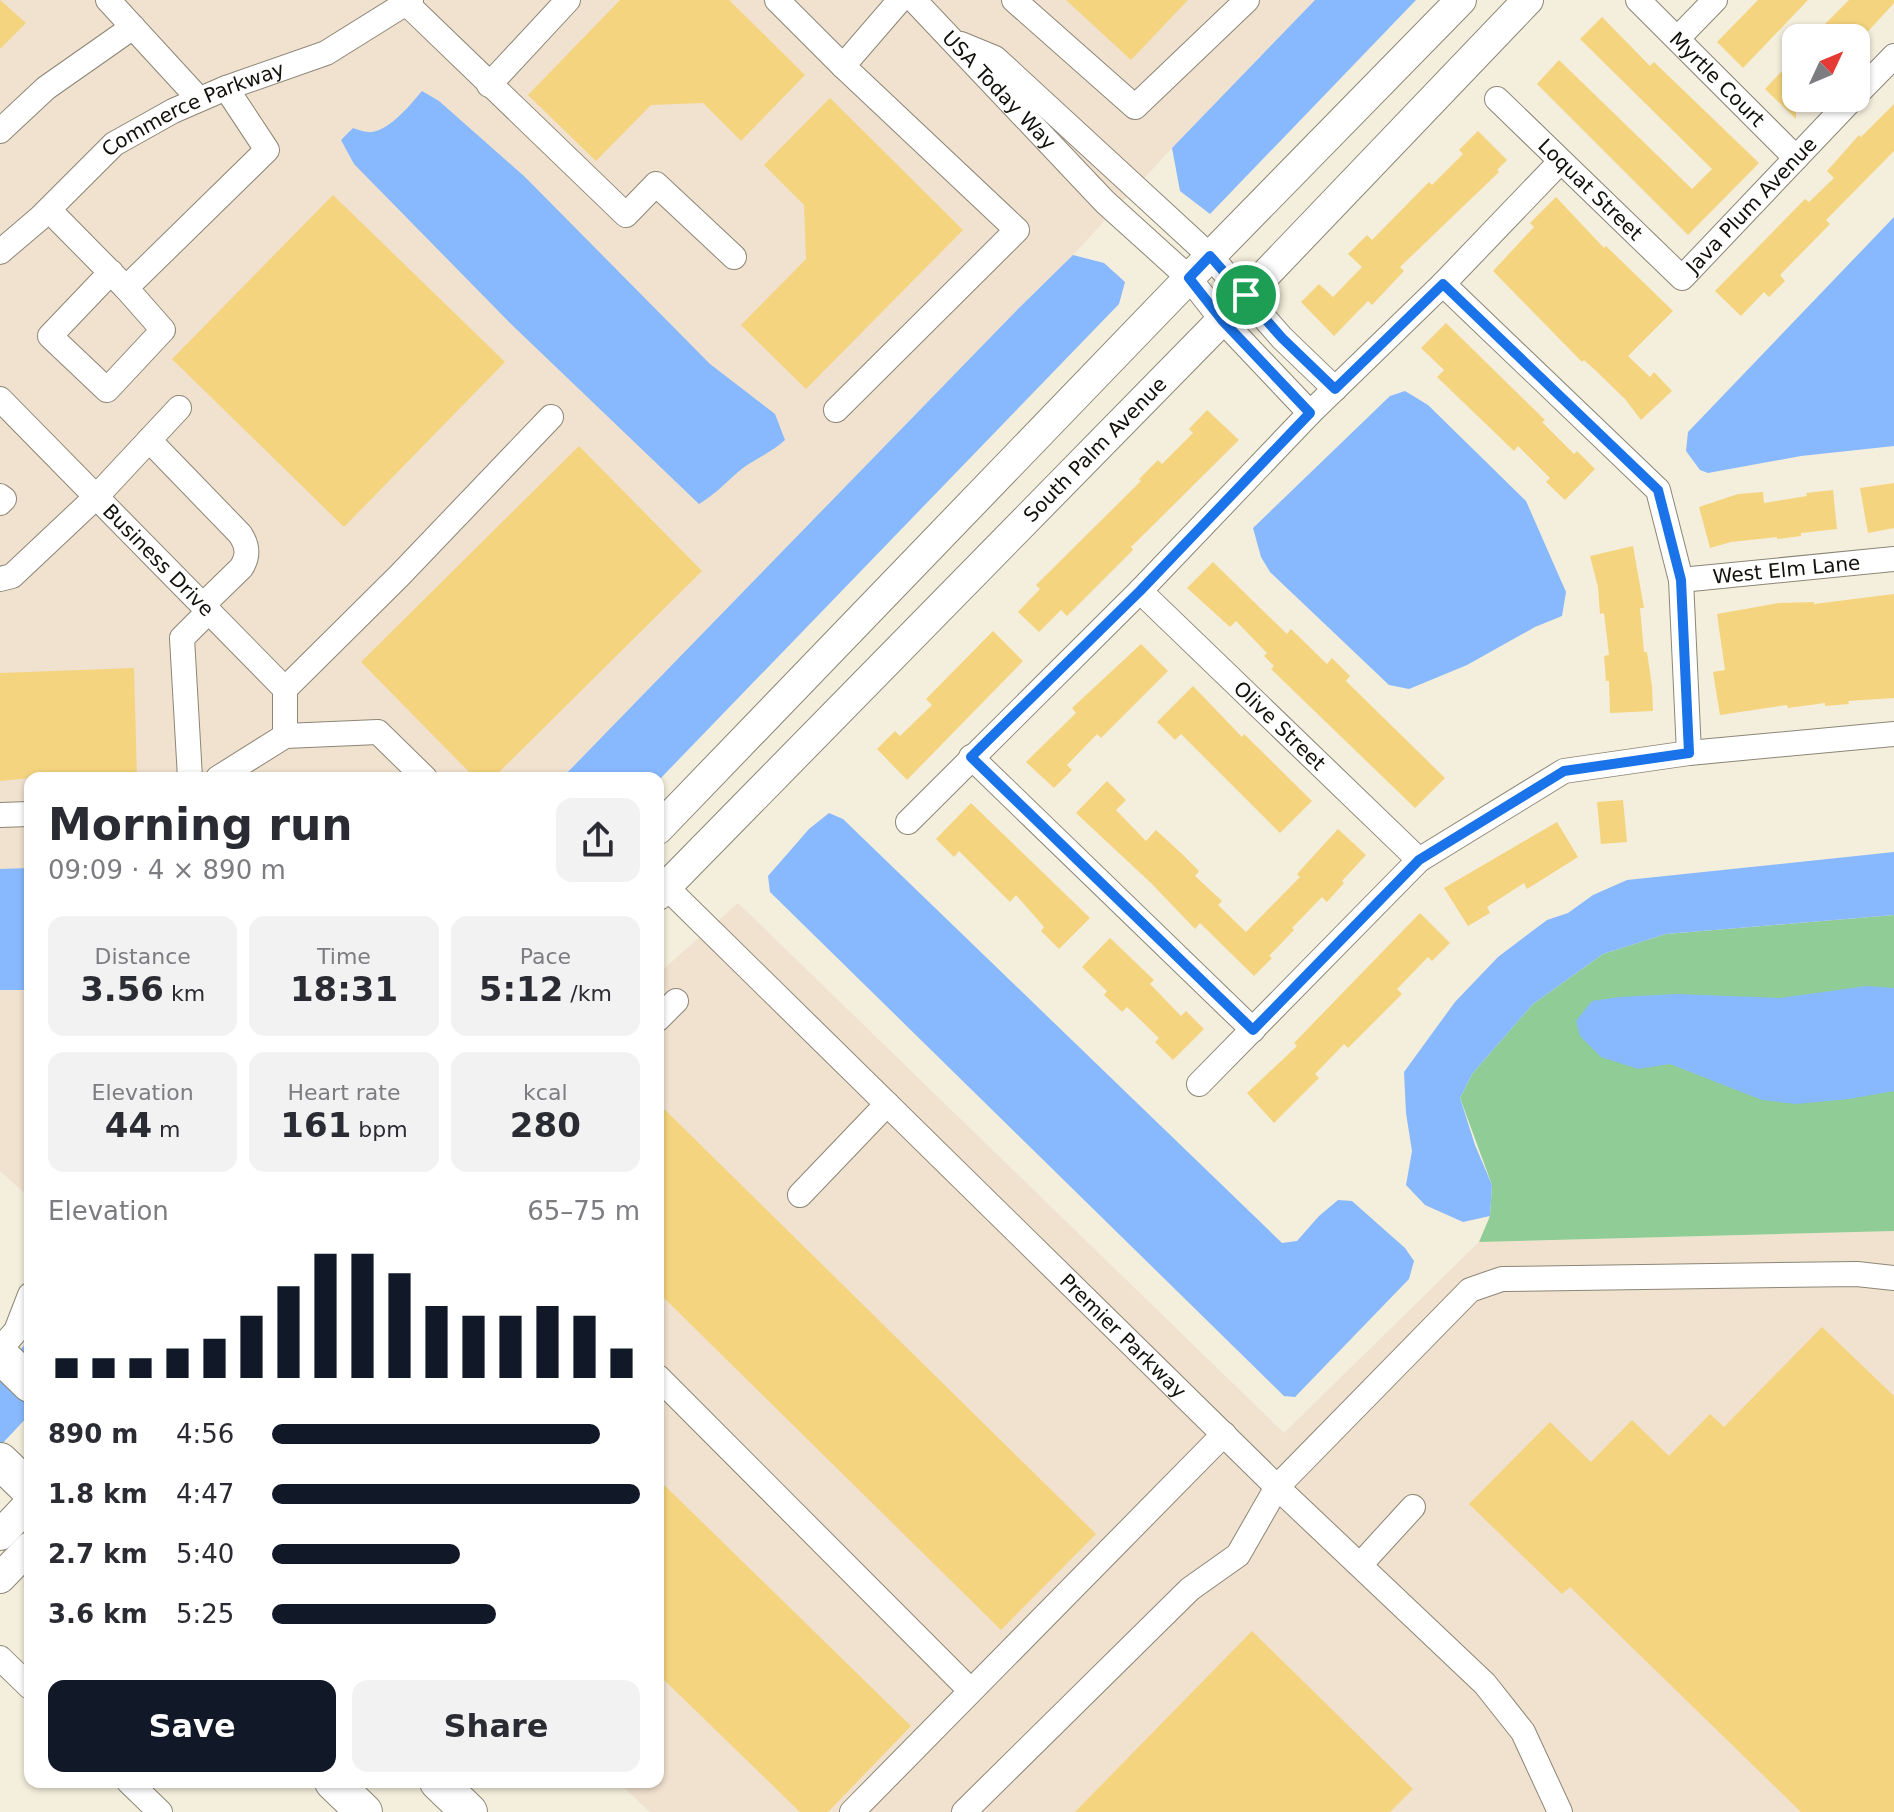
<!DOCTYPE html>
<meta charset="utf-8">
<style>
body{margin:0;font-family:"DejaVu Sans",sans-serif;background:#f2f2f3;color:#2b2b33;height:100vh;display:flex;flex-direction:column;font-size:30px;white-space:nowrap}
*{box-sizing:border-box;margin:0}
p{font-size:26px;color:#7c7c81}
.icon{flex:none;width:44px;height:44px;fill:none;stroke:currentColor;stroke-width:2;stroke-linecap:round;stroke-linejoin:round}
.map{position:relative;flex:1;overflow:hidden}
.panel{position:absolute;left:24px;top:772px;width:640px;height:1016px;display:flex;flex-direction:column;background:#fff;border-radius:16px;box-shadow:0 2px 6px #0004}
.panel>*{flex:none}
.needle{width:52px;rotate:46deg}
.fabs{position:absolute;left:1782px;top:24px;display:grid;gap:16px}
.fabs a{display:grid;place-items:center;width:88px;height:88px;border-radius:16px;background:#fff;box-shadow:0 2px 6px #0004;font-size:40px}
.pin{position:absolute;display:grid;place-items:center;width:68px;height:68px;color:#fff;margin:-34px;border:4px solid #fff;border-radius:50%;box-shadow:0 2px 8px #0007}
.round{display:grid;place-items:center;flex:none;width:84px;height:84px;border-radius:16px;background:#f2f2f3}
.head{display:flex;align-items:center;justify-content:space-between;height:136px;padding:0 24px}
h1{font-size:44px;font-weight:700;line-height:60px}
.stats{display:grid;grid-template-columns:repeat(3,1fr);gap:12px;height:136px;padding:8px 24px}
.stats div{display:grid;align-content:center;border-radius:16px;background:#f2f2f3;text-align:center}
.stats b{font-size:34px;font-weight:700}
.stats small{font-size:22px;font-weight:400}
.stats p{font-size:22px}
.chart{height:224px;padding:16px 24px}
.chart p{display:flex;justify-content:space-between}
.chart svg{width:100%;height:144px;margin-top:8px;stroke:#111827;stroke-width:6}
.button{display:flex;gap:16px;margin-top:auto;padding:16px 24px}
.button a{flex:1;height:92px;border-radius:16px;background:#111827;color:#fff;font-size:32px;font-weight:700;line-height:92px;text-align:center}
.button a+a{background:#f2f2f3;color:#2b2b33}
ul{padding:0 24px;list-style:none;font-size:26px}
li{display:grid;grid-template-columns:128px 96px 1fr;align-items:center;height:60px}
li i{height:20px;border-radius:10px;background:#111827}
.map>svg:first-child{display:block}
.commercial{fill:#f1e1cf}
.green{fill:#90cd96}
.water{fill:#88b9fe}
.building{fill:#f4d47e}
.lines{fill:none;stroke-linecap:round;stroke-linejoin:round}
.minor-casing{stroke:#8c8676;stroke-width:26}
.major-casing{stroke:#8c8676;stroke-width:32}
.highway-casing{stroke:#8c8676;stroke-width:38}
.minor{stroke:#fff;stroke-width:24}
.major{stroke:#fff;stroke-width:30}
.highway{stroke:#fff;stroke-width:36}
.route-casing{stroke:#fff;stroke-width:16}
.route{stroke:#1a73e8;stroke-width:10}
.labels{text-anchor:middle;dominant-baseline:central;stroke-width:8;stroke-linejoin:round;paint-order:stroke}
.street-label{font-size:20px;fill:#12100a;stroke:#fffbf1}
</style>
<div class="map">
<svg width="1894" height="1812" viewBox="0 0 1894 1812">
<rect width="100%" height="100%" fill="#f4eedc"/>
<g class="commercial">
<polygon points="0,0 1315,0 1172,148 1073,255 1020,307 562,778 30,778 30,1198 0,1171"/>
<polygon points="738,903 1284,1433 1479,1242 1894,1231 1894,1812 650,1812 618,1782 658,1782 658,974"/>
</g>
<polygon class="green" points="1894,915 1894,1231 1479,1242 1490,1216 1492,1185 1460,1098 1472,1074 1533,1004 1603,954 1666,934"/>
<g class="water">
<polygon points="1315,0 1416,0 1210,214 1180,191 1172,148"/>
<path d="M422 91 439 101 524 176 710 364 775 414 785 440C772 452 757 458 743 468 728 480 716 494 699 504L511 324 354 164 341 140 353 128C359 130 367 133 372 132 391 129 411 104 422 91Z"/>
<polygon points="1894,217 1894,446 1801,456 1708,473 1700,470 1686,451 1688,432"/>
<polygon points="1073,255 1104,263 1125,282 1119,304 658,781 658,778 562,778 1020,307"/>
<polygon points="1405,391 1428,405 1526,501 1566,592 1562,616 1535,627 1467,665 1409,689 1389,685 1270,572 1261,557 1253,528 1390,396"/>
<polygon points="829,813 843,819 1282,1243 1297,1241 1319,1216 1338,1200 1352,1201 1405,1248 1414,1261 1409,1279 1295,1397 1284,1396 770,892 768,876 809,829"/>
<polygon points="1894,852 1894,915 1666,934 1603,954 1533,1004 1472,1074 1460,1098 1475,1145 1492,1185 1490,1216 1463,1222 1425,1205 1406,1185 1412,1151 1406,1113 1404,1072 1455,1002 1498,957 1547,920 1568,913 1593,895 1627,880"/>
<polygon points="30,868 30,990 0,990 0,869"/>
<polygon points="1867,986 1894,988 1894,1091 1849,1099 1796,1104 1762,1100 1670,1064 1638,1069 1601,1057 1580,1036 1576,1021 1592,1001 1619,997 1678,994 1780,998"/>
<polygon points="30,1338 30,1414 0,1446 0,1375"/>
</g>
<g class="building">
<polygon points="0,0 26,23 0,49"/>
<polygon points="620,0 729,0 805,75 741,141 703,103 651,105 596,161 528,95"/>
<polygon points="1066,0 1188,0 1131,60"/>
<polygon points="1758,0 1808,0 1743,68 1717,42"/>
<polygon points="1849,0 1894,0 1894,3 1862,38 1811,38"/>
<polygon points="1602,17 1650,66 1654,62 1759,163 1688,235 1537,84 1559,60 1692,189 1712,169 1580,39"/>
<polygon points="1796,56 1796,119 1765,89"/>
<polygon points="830,98 963,230 806,389 741,325 806,259 804,205 764,165"/>
<polygon points="1894,104 1894,151 1826,220 1830,224 1780,275 1785,281 1769,297 1764,292 1741,316 1715,291 1805,199 1809,202 1834,178 1827,171 1859,135 1861,137"/>
<polygon points="1478,131 1507,160 1497,170 1499,172 1400,267 1404,271 1372,305 1368,301 1334,336 1301,302 1319,284 1333,297 1362,267 1348,254 1367,235 1372,240 1429,182 1432,185 1463,154 1459,150"/>
<polygon points="333,195 505,362 344,527 172,359"/>
<polygon points="1556,197 1604,248 1606,246 1673,311 1628,356 1650,377 1654,372 1672,391 1641,420 1625,399 1594,369 1584,360 1582,362 1493,271 1534,227 1530,223"/>
<polygon points="1446,323 1545,420 1542,422 1574,454 1577,451 1595,469 1565,500 1546,482 1550,478 1518,446 1514,451 1437,377 1444,370 1421,348"/>
<polygon points="1207,410 1239,440 1131,547 1133,550 1067,616 1061,610 1039,632 1018,612 1040,589 1036,585 1141,481 1139,479 1158,460 1162,464 1193,433 1189,429"/>
<polygon points="579,446 702,571 493,778 475,778 361,662"/>
<polygon points="1894,483 1894,528 1868,533 1860,488"/>
<polygon points="1833,490 1837,529 1801,533 1801,536 1777,539 1777,537 1731,542 1710,548 1699,507 1738,494 1763,492 1764,503 1807,496 1806,493"/>
<polygon points="1633,546 1644,608 1640,608 1644,652 1647,652 1652,686 1653,711 1610,713 1609,681 1606,681 1604,656 1609,655 1604,613 1600,614 1598,587 1590,556"/>
<polygon points="1213,562 1287,634 1291,629 1327,664 1332,658 1350,676 1346,681 1445,778 1415,808 1271,669 1274,666 1264,656 1267,653 1236,621 1230,627 1187,588"/>
<polygon points="1894,594 1894,698 1848,701 1849,704 1825,706 1825,703 1788,708 1787,705 1720,715 1713,672 1725,670 1717,614 1779,603 1814,602 1814,604"/>
<polygon points="993,631 1023,661 907,780 877,749 895,731 900,736 932,705 926,699"/>
<polygon points="1141,644 1168,671 1101,738 1097,734 1067,765 1072,770 1054,788 1026,762 1076,713 1072,708"/>
<polygon points="134,668 137,777 30,778 0,781 0,673"/>
<polygon points="1193,686 1242,737 1244,734 1312,801 1280,833 1181,734 1175,740 1157,722"/>
<polygon points="1107,781 1126,800 1116,810 1146,841 1156,830 1181,853 1199,871 1195,876 1222,901 1218,905 1246,932 1300,877 1297,874 1338,829 1366,855 1342,881 1344,883 1327,902 1322,897 1292,928 1294,930 1269,956 1272,958 1254,976 1200,923 1195,929 1151,883 1076,813"/>
<polygon points="1623,800 1627,842 1601,844 1597,802"/>
<polygon points="971,803 1090,918 1059,949 1041,931 1044,927 1016,895 1010,902 959,851 954,857 936,839"/>
<polygon points="1557,822 1578,857 1527,889 1524,883 1487,907 1490,913 1468,926 1444,888"/>
<polygon points="1420,913 1450,943 1432,961 1428,957 1397,989 1402,994 1348,1048 1344,1044 1315,1074 1319,1078 1274,1123 1247,1093 1297,1046 1294,1043"/>
<polygon points="1110,938 1154,980 1150,984 1181,1016 1186,1011 1204,1029 1173,1060 1155,1042 1159,1038 1127,1007 1122,1012 1104,995 1107,991 1082,967"/>
<polygon points="658,1103 1096,1534 1001,1630 658,1292"/>
<polygon points="1822,1327 1894,1396 1894,1812 1801,1812 1570,1587 1562,1594 1469,1504 1550,1422 1591,1462 1632,1420 1669,1456 1710,1414 1724,1427"/>
<polygon points="658,1479 911,1726 828,1812 800,1812 658,1674"/>
<polygon points="1252,1631 1413,1789 1390,1812 1075,1812"/>
</g>
<g class="lines">
<defs>
<g id="minor">
<polyline points="108,0 199,99"/>
<polyline points="403,0 626,215 656,184 734,257"/>
<polyline points="777,0 843,66"/>
<path id="s1" d="M914 0 1105 202 1189 278 1222 320 1310 413"/>
<polyline points="1014,0 1135,107 1247,0"/>
<path id="s2" d="M1638 0 1796 158"/>
<polyline points="1678,38 1715,0"/>
<polyline points="961,44 995,58 1210,256 1282,338 1335,389"/>
<polyline points="489,85 568,0"/>
<polyline points="1856,95 1894,56"/>
<path id="s3" d="M1497 99 1682 278 1853 98"/>
<polyline points="0,131 46,88 133,27"/>
<polyline points="49,210 126,288 163,330 107,390 50,336 111,272"/>
<path id="s4" d="M0 252 40 218 114 144 173 111 226 88 326 53 411 0"/>
<polyline points="1443,284 1658,490 1681,580 1689,753"/>
<polyline points="126,288 267,150 226,88"/>
<path id="s5" d="M0 399 285 689V736"/>
<polyline points="836,410 1017,230 843,66 900,0"/>
<path d="M149 440 240 534C248 546 249 556 241 568L203 605"/>
<polyline points="0,496 4,499 0,503"/>
<polyline points="0,579 12,576 96,497 179,408"/>
<path id="s6" d="M1681 580 1894 559"/>
<path id="s7" d="M1140 591 1419 860"/>
<polyline points="285,689 399,576 551,417"/>
<polyline points="971,757 1253,1030"/>
<polyline points="190,778 182,638 209,611"/>
<polyline points="218,778 285,736 378,732 425,778"/>
<polyline points="0,815 30,814"/>
<polyline points="908,822 1140,591 1310,413 1443,284 1560,162"/>
<path id="s8" d="M658 879 1277 1487 1485 1684 1523 1732 1560 1812"/>
<polyline points="658,1019 676,1001"/>
<polyline points="1199,1084 1419,860 1564,771 1689,753 1894,734"/>
<polyline points="800,1195 887,1104"/>
<polyline points="0,1349 16,1331 30,1295"/>
<polyline points="658,1377 970,1690"/>
<polyline points="1360,1565 1413,1507"/>
<polyline points="0,1658 30,1687"/>
<polyline points="129,1782 160,1812"/>
<polyline points="852,1812 1224,1434"/>
<polyline points="964,1812 1190,1589 1238,1555 1277,1487 1470,1290 1502,1279 1857,1274 1894,1278"/>
</g>
<g id="major">
<polyline points="658,829 1189,278 1461,0"/>
<path id="s9" d="M658 895 1222 320 1528 0"/>
<polyline points="0,1535 30,1503"/>
<polyline points="0,1578 30,1547"/>
</g>
<g id="highway">
<polyline points="0,1355 30,1384"/>
<polyline points="0,1461 30,1490"/>
<polyline points="333,1782 364,1812"/>
<polyline points="438,1782 469,1812"/>
</g>
</defs>
<use href="#minor" class="minor-casing"/>
<use href="#major" class="major-casing"/>
<use href="#highway" class="highway-casing"/>
<use href="#minor" class="minor"/>
<use href="#major" class="major"/>
<use href="#highway" class="highway"/>
</g>
<g class="lines">
<defs>
<polygon id="route" points="1210,256 1282,338 1335,389 1443,284 1658,490 1681,580 1689,753 1564,771 1419,860 1253,1030 971,757 1140,591 1310,413 1222,320 1189,278"/>
</defs>
<use href="#route" class="route-casing"/>
<use href="#route" class="route"/>
</g>
<g class="labels">
<g class="street-label">
<text stroke="none"><textPath href="#s2" startOffset="112">Myrtle Court</textPath></text>
<text stroke="none"><textPath href="#s1" startOffset="124">USA Today Way</textPath></text>
<text stroke="none"><textPath href="#s4" startOffset="244">Commerce Parkway</textPath></text>
<text stroke="none"><textPath href="#s3" startOffset="130">Loquat Street</textPath></text>
<text stroke="none"><textPath href="#s3" startOffset="358">Java Plum Avenue</textPath></text>
<text stroke="none"><textPath href="#s9" startOffset="624">South Palm Avenue</textPath></text>
<text stroke="none"><textPath href="#s5" startOffset="226">Business Drive</textPath></text>
<text stroke="none"><textPath href="#s6" startOffset="106">West Elm Lane</textPath></text>
<text stroke="none"><textPath href="#s7" startOffset="194">Olive Street</textPath></text>
<text stroke="none"><textPath href="#s8" startOffset="652">Premier Parkway</textPath></text>
</g>
</g>
</svg>
<div class="fabs">
<a><svg class="needle" viewBox="-14 -14 28 28"><path d="M0-13l5 13h-10z" fill="#e53935"/><path d="M0 13l5-13h-10z" fill="#7c7c81"/></svg></a>
</div>
<div class="pin" style="left:1246px;top:295px;background:#1e9e55"><svg class="icon" aria-label="arrive" viewBox="0 0 24 24"><path d="M6 21V4h12l-3 4 3 4H6"/></svg></div>
<section class="panel">
<div class="head"><div><h1>Morning run</h1><p>09:09 · 4 × 890 m</p></div><a class="round"><svg class="icon" aria-label="share" viewBox="0 0 24 24"><path d="M12 15V3M7 8l5-5 5 5M5 13v7h14v-7"/></svg></a></div>
<div class="stats">
<div><p>Distance</p><b>3.56<small> km</small></b></div>
<div><p>Time</p><b>18:31</b></div>
<div><p>Pace</p><b>5:12<small> /km</small></b></div>
</div>
<div class="stats">
<div><p>Elevation</p><b>44<small> m</small></b></div>
<div><p>Heart rate</p><b>161<small> bpm</small></b></div>
<div><p>kcal</p><b>280</b></div>
</div>
<div class="chart"><p><span>Elevation</span>65–75 m</p>
<svg viewBox="0 0 160 44" preserveAspectRatio="none"><path d="M5 44V38M15 44V38M25 44V38M35 44V35M45 44V32M55 44V25M65 44V16M75 44V6M85 44V6M95 44V12M105 44V22M115 44V25M125 44V25M135 44V22M145 44V25M155 44V35"/></svg>
</div>
<ul>
<li><b>890 m</b>4:56<i style="width:89%"></i></li>
<li><b>1.8 km</b>4:47<i style="width:100%"></i></li>
<li><b>2.7 km</b>5:40<i style="width:51%"></i></li>
<li><b>3.6 km</b>5:25<i style="width:61%"></i></li>
</ul>
<div class="button"><a>Save</a><a>Share</a></div>
</section>
</div>
